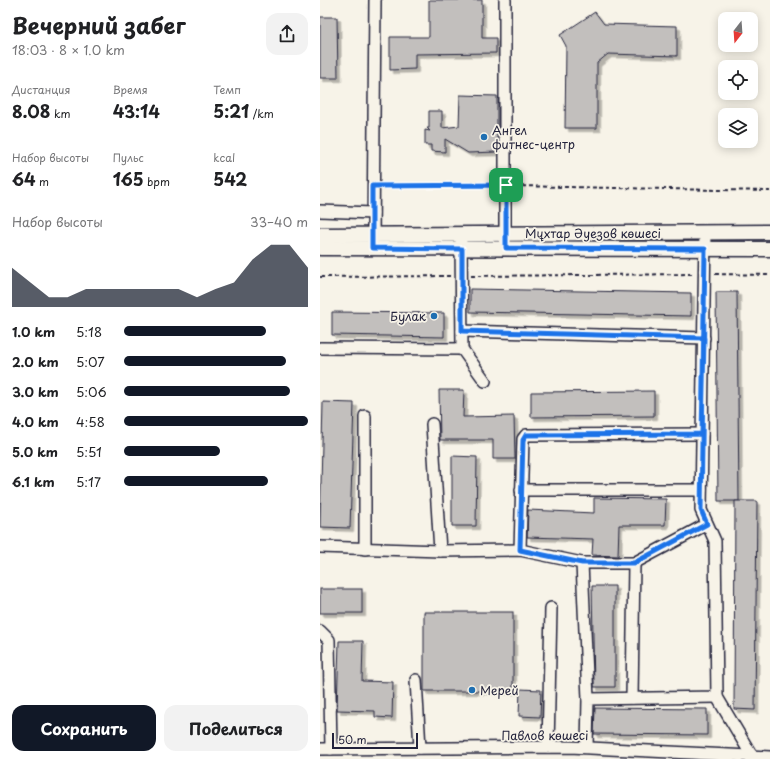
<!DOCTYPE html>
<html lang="ru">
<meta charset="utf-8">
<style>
body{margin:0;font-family:"Playpen Sans",sans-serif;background:#f2f2f2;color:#202124;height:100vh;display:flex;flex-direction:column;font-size:15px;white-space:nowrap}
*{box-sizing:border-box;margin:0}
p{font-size:13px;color:#757577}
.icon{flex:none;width:22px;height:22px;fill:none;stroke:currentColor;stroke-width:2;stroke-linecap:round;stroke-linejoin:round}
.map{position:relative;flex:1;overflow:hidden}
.sheet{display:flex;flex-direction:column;background:#fff;width:320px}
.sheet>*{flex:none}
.needle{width:26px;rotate:197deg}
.fabs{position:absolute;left:398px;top:12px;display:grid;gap:8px}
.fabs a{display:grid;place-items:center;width:40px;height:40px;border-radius:8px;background:#fff;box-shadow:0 2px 10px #0003;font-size:20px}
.scale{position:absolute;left:12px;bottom:10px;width:86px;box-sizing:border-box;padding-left:4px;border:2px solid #22223b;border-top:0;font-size:11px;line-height:14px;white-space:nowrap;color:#22223b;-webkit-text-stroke:3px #f7f3e8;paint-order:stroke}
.pin{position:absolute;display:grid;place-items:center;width:34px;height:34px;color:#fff;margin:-17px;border-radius:8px;box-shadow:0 2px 6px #0006}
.round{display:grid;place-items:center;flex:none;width:42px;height:42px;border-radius:12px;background:#f2f2f2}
.overview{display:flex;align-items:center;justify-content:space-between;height:68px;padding:0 12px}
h1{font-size:22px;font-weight:700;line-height:30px}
.figures{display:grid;grid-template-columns:repeat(3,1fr);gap:6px;height:68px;padding:4px 12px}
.figures div{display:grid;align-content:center}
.figures b{font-size:17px;font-weight:700}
.figures small{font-size:11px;font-weight:400}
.figures p{font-size:11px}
.chart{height:112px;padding:8px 12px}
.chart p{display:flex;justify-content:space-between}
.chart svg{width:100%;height:72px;margin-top:4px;fill:#111827;opacity:.7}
.cta{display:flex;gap:8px;margin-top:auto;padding:8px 12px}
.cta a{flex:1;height:46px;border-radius:12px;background:#111827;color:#fff;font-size:16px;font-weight:700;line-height:46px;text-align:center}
.cta a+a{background:#f2f2f2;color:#202124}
ul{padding:0 12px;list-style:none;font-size:13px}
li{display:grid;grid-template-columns:64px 48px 1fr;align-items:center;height:30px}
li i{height:10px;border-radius:5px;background:#111827}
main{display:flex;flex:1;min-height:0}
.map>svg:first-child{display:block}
.building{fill:#c2bfbd;stroke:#22223b;filter:url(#shadow)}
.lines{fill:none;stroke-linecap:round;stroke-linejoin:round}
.minor-casing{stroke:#22223b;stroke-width:14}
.major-casing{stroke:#22223b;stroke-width:17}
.path{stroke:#22223b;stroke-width:2;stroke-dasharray:4 3;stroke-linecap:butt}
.minor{stroke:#f7f3e8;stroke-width:11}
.major{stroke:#f7f3e8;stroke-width:14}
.route-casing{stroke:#fff;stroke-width:8}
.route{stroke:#1a73e8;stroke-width:5}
.poi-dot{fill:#1f6fb2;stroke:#f7f3e8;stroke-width:1.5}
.labels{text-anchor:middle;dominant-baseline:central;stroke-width:3.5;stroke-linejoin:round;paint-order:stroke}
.poi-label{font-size:12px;fill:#22223b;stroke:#f7f3e8;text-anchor:start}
.street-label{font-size:12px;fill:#22223b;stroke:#f7f3e8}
</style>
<main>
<section class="sheet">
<div class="overview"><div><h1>Вечерний забег</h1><p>18:03 · 8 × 1.0 km</p></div><a class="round"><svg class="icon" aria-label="share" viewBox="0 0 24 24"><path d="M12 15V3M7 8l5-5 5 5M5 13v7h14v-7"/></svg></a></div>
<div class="figures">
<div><p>Дистанция</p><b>8.08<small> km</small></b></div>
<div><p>Время</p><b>43:14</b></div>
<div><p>Темп</p><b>5:21<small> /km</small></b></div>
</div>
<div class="figures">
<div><p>Набор высоты</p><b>64<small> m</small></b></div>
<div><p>Пульс</p><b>165<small> bpm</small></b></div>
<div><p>kcal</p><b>542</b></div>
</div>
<div class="chart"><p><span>Набор высоты</span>33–40 m</p>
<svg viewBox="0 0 160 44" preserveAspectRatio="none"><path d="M0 44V20L10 29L20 38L30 38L40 33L50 33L60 33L70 33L80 33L90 33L100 38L110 33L120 29L130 15L140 6L150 6L160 20V44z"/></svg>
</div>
<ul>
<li><b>1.0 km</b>5:18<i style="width:77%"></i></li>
<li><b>2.0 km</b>5:07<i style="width:88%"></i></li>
<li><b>3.0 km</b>5:06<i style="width:90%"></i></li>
<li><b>4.0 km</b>4:58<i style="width:100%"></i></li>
<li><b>5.0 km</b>5:51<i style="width:52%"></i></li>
<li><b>6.1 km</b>5:17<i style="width:78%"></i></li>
</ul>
<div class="cta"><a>Сохранить</a><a>Поделиться</a></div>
</section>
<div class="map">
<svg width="450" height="759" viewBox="0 0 450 759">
<defs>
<filter id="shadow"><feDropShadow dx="3.5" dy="3.5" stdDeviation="0" flood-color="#0004"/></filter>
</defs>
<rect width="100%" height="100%" fill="#f7f3e8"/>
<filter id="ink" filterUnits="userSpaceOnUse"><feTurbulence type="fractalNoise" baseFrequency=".025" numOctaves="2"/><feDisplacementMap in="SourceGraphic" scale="8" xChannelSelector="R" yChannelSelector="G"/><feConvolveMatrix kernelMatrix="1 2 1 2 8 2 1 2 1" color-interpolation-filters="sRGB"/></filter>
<g filter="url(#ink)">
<g class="building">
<polygon points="109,0 162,0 162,38 176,38 176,53 95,54 95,69 70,70 70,37 109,37"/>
<polygon points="275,12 284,24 357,26 357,56 288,54 277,63 277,128 245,128 246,46 240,35"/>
<polygon points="0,17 17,17 18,78 0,78"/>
<polygon points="140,95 177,96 177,152 148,153 125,139 125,152 111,151 111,145 105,145 105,130 110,131 107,128 109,128 109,111 122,111 122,128 139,126"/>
<polygon points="150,289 371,293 371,316 150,312"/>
<polygon points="396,292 417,292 419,501 398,501"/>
<polygon points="12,312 124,313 124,337 12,335"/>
<polygon points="119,390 144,390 143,417 194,416 195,459 173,459 173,440 120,440"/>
<polygon points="334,391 334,416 211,417 211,392"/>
<polygon points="3,402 34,403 30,528 0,527"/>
<polygon points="132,456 157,457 156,526 132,526"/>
<polygon points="274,498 346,499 345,525 299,525 298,556 272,555 273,539 207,537 208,510 274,513"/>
<polygon points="415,501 437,501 435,710 414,709"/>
<polygon points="272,586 295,586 295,687 274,687"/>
<rect x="0" y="589" width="42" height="24"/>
<rect x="104" y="612" width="89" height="79"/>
<polygon points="19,641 43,641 42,681 73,682 72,718 55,717 55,711 17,710"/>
<polygon points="200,689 221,690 220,717 199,716"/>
<polygon points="275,708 387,709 387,735 274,734"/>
</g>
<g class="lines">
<defs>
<g id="minor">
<polyline points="185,0 185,242"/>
<polyline points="0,211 53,213"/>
<polyline points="53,242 55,0"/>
<polyline points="141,242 142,349 165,381"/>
<polyline points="142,331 384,338"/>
<polyline points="0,348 142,349"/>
<polyline points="112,424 120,551"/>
<polyline points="201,490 381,490"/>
<polyline points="0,547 120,551 200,550 262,563"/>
<polyline points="45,549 45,416"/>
<polyline points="200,550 203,439 206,435 382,434"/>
<polyline points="0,631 9,640 11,749"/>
<polyline points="96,680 100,748"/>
<polyline points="397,697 432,756"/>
<polyline points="312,698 314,563"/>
<polyline points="268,699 262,563 314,563 387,524"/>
<polyline points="228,747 231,608"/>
<polyline points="267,747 268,699 397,697 395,541 381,510 385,232"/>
<polyline points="0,749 250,747 450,757"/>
</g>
<g id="major">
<polyline points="0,235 450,232"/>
<polyline points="0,248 450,249"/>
</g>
</defs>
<use href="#minor" class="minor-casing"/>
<use href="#major" class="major-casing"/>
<g class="path">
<polyline points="63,186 175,185"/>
<polyline points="195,186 450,191"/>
<polyline points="395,274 450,275"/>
<polyline points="151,276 375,274"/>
<polyline points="0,277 131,276"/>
</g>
<use href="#minor" class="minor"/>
<use href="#major" class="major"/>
</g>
</g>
<g class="lines" filter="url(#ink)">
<defs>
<polyline id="route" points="186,185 186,248 385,249 381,510 387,524 314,563 262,563 200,550 203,440 206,435 382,434 384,338 142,331 142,249 52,248 52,186 186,185"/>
</defs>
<use href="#route" class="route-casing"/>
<use href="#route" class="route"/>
</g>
<g class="poi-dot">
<circle cx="164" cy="137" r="4"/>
<circle cx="114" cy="316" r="4"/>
<circle cx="152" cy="690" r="4"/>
</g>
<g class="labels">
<g class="poi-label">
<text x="172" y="130">Ангел<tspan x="172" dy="14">фитнес-центр</tspan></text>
<text x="106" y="316" text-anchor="end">Булак</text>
<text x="160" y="690">Мерей</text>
</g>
<g class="street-label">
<text x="273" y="233">Мұхтар Әуезов көшесі</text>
<text x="225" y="735">Павлов көшесі</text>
</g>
</g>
</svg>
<div class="fabs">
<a><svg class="needle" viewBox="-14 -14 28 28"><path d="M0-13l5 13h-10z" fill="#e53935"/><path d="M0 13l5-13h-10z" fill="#757577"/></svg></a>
<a><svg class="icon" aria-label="locate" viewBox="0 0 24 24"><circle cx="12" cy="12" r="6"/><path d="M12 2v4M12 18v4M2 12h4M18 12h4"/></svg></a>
<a><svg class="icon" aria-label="layers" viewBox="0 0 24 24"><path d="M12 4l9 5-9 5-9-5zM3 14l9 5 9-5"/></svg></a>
</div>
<div class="scale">50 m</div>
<div class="pin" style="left:186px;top:185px;background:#1e9e55"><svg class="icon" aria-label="arrive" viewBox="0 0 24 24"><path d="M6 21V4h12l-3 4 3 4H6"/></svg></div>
</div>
</main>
